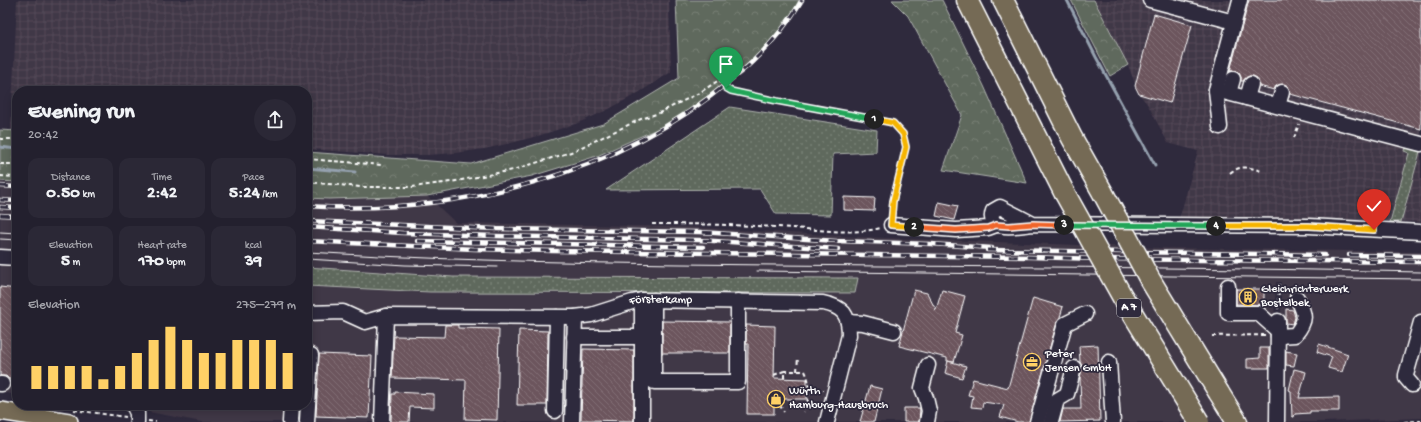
<!DOCTYPE html>
<meta charset="utf-8">
<style>
body{margin:0;font-family:"Gochi Hand",sans-serif;background:#2b2836;color:#f1f3f6;height:100vh;display:flex;flex-direction:column;font-size:15px;white-space:nowrap}
*{box-sizing:border-box;margin:0}
p{font-size:13px;color:#a3a3aa}
.icon{flex:none;width:22px;height:22px;fill:none;stroke:currentColor;stroke-width:2;stroke-linecap:round;stroke-linejoin:round}
.map{position:relative;flex:1;overflow:hidden}
.details{position:absolute;left:12px;top:86px;width:300px;height:324px;display:flex;flex-direction:column;background:#23202e;border-radius:16px;box-shadow:0 2px 10px #0003,0 0 0 1px #403e4a}
.details>*{flex:none}
.pin{position:absolute;display:grid;place-items:center;width:34px;height:34px;color:#fff;margin:-41px -17px;border-radius:50% 50% 50% 0;rotate:-45deg;box-shadow:0 0 4px #0007}
.pin .icon{rotate:45deg}
.km{position:absolute;width:20px;height:20px;margin:-10px;border-radius:50%;background:#222;color:#fff;font-size:11px;line-height:20px;text-align:center}
.round{display:grid;place-items:center;flex:none;width:42px;height:42px;border-radius:21px;background:#2b2836}
.overview{display:flex;align-items:center;justify-content:space-between;height:68px;padding:0 16px}
h1{font-size:22px;font-weight:700;line-height:30px}
.figures{display:grid;grid-template-columns:repeat(3,1fr);gap:6px;height:68px;padding:4px 16px}
.figures div{display:grid;align-content:center;border-radius:10px;background:#2b2836;text-align:center}
.figures b{font-size:17px;font-weight:700}
.figures small{font-size:11px;font-weight:400}
.figures p{font-size:11px}
.chart{height:112px;padding:8px 16px}
.chart p{display:flex;justify-content:space-between}
.chart svg{width:100%;height:72px;margin-top:4px;stroke:#ffd166;stroke-width:6}
.map>svg:first-child{display:block}
.built{fill:#413747;fill-rule:evenodd}
.industrial{fill:url(#industrial-grid)}
.grass{fill:url(#grass-dots);stroke:#afb4ae}
.forest{fill:url(#forest-crowns);stroke:#afb4ae}
.lines{fill:none;stroke-linecap:round;stroke-linejoin:round}
.stream{stroke:#95a1af;stroke-width:3}
.building{fill:url(#building-back-hatch);stroke:#fff}
.minor-casing{stroke:#fff;stroke-width:17}
.major-casing{stroke:#fff;stroke-width:20}
.highway-casing{stroke:#fff;stroke-width:23}
.path{stroke:#fff;stroke-width:2;stroke-dasharray:4 3;stroke-linecap:butt}
.minor{stroke:#2f2a3d;stroke-width:14}
.major{stroke:#756b55;stroke-width:17}
.highway{stroke:#756b55;stroke-width:20}
.tram{stroke:#fff;stroke-width:1}
.rail-casing{stroke:#fff;stroke-width:4.5}
.rail{stroke:#2f2a3d;stroke-width:3;stroke-dasharray:9;stroke-linecap:butt}
.highway-bridge-casing{stroke:#fff;stroke-width:23;stroke-linecap:butt}
.highway-bridge{stroke:#756b55;stroke-width:20}
.split-1-casing{stroke:#fff;stroke-width:8}
.split-2-casing{stroke:#fff;stroke-width:8}
.split-3-casing{stroke:#fff;stroke-width:8}
.split-4-casing{stroke:#fff;stroke-width:8}
.split-5-casing{stroke:#fff;stroke-width:8}
.split-1{stroke:#22a559;stroke-width:5}
.split-2{stroke:#f5b400;stroke-width:5}
.split-3{stroke:#f0652b;stroke-width:5}
.split-4{stroke:#22a559;stroke-width:5}
.split-5{stroke:#f5b400;stroke-width:5}
.labels{text-anchor:middle;dominant-baseline:central;stroke-width:3.5;stroke-linejoin:round;paint-order:stroke}
.shield{fill:#2f2a3d;stroke:#c1bfc5;stroke-width:1}
.shield-label{font-size:11px;font-weight:bold;fill:#fff}
.poi-label{font-size:12px;fill:#fff;stroke:#2f2a3d;text-anchor:start}
.street-label{font-size:12px;fill:#fff;stroke:#2f2a3d}
</style>
<div class="map">
<svg width="1421" height="422" viewBox="0 0 1421 422">
<defs>
<pattern id="industrial-grid" width="8" height="8" patternUnits="userSpaceOnUse"><rect width="8" height="8" fill="#413747"/><path d="M0 4h8M4 0v8" fill="none" stroke="#544b59"/></pattern>
<pattern id="grass-dots" width="8" height="8" patternUnits="userSpaceOnUse"><rect width="8" height="8" fill="#5f695d"/><path d="M2 2h.1M6 6h.1" fill="none" stroke="#778075" stroke-width="1.8" stroke-linecap="round"/></pattern>
<pattern id="forest-crowns" width="20" height="18" patternUnits="userSpaceOnUse"><rect width="20" height="18" fill="#5f695d"/><path d="M2 6a3 3 0 1 1 6 0M12 15a3 3 0 1 1 6 0" fill="none" stroke="#778075"/></pattern>
<pattern id="building-back-hatch" width="6" height="6" patternUnits="userSpaceOnUse"><rect width="6" height="6" fill="#6c545d"/><path d="M-1 5l2 2M0 0l6 6M5-1l2 2" fill="none" stroke="#826e75"/></pattern>
</defs>
<rect width="100%" height="100%" fill="#2f2a3d"/>
<filter id="ink" filterUnits="userSpaceOnUse"><feTurbulence type="fractalNoise" baseFrequency=".025" numOctaves="2"/><feDisplacementMap in="SourceGraphic" scale="8" xChannelSelector="R" yChannelSelector="G"/><feConvolveMatrix kernelMatrix="1 2 1 2 8 2 1 2 1" color-interpolation-filters="sRGB"/></filter>
<g filter="url(#ink)">
<g class="built">
<polygon points="0,181 17,182 17,395 0,392"/>
<path d="M427 196 456 223 689 227 858 237 1159 248 1421 252V418L1324 422H202L149 412 147 405H307V286L430 292 855 293 857 278 453 277 307 267V198L329 199ZM1276 282H1281V319H1274Z"/>
</g>
<g class="industrial">
<polygon points="17,0 669,0 671,72 638,93 607,110 578,123 541,135 511,143 484,149 455,153 427,155 389,155 307,149 307,91 17,91 17,130 11,130"/>
<polygon points="1094,0 1421,0 1421,222 1235,217 1179,220 1198,151 1168,143 1148,105 1139,94 1128,65"/>
</g>
<g class="grass">
<polygon points="730,107 877,130 876,152 833,154 831,215 776,214 760,189 606,190"/>
<polygon points="1406,144 1421,148 1401,222 1390,222 1409,153 1404,151"/>
<polygon points="307,267 453,277 858,278 855,293 430,292 307,286"/>
</g>
<g class="forest">
<polygon points="676,0 799,0 791,16 757,56 681,118 597,156 532,176 427,196 329,199 307,198 307,152 471,164 603,124 679,78"/>
<polygon points="892,0 942,0 984,86 1027,183 943,170 962,115 908,16"/>
<polygon points="1071,0 1094,0 1128,65 1110,76"/>
<polygon points="0,130 17,131 17,182 0,181"/>
</g>
<g class="lines">
<g class="stream">
<polyline points="1067,0 1096,57 1155,165"/>
<polyline points="0,147 17,149"/>
<polyline points="307,168 355,172"/>
</g>
</g>
<g class="building">
<polygon points="1249,0 1421,0 1421,129 1290,94 1288,86 1284,84 1276,86 1274,90 1259,86 1257,78 1253,76 1249,76 1243,81 1241,81 1241,77 1239,73 1235,71 1230,71"/>
<polygon points="1154,14 1192,25 1170,103 1139,94 1135,86"/>
<polygon points="844,197 875,198 874,211 844,210"/>
<polygon points="939,202 958,206 954,220 936,216"/>
<polygon points="0,287 17,289 17,380 9,379 6,376 0,376"/>
<polygon points="1236,289 1264,289 1264,305 1236,304"/>
<polygon points="914,290 927,293 936,310 942,290 965,296 955,333 962,335 954,362 947,361 947,358 899,346"/>
<polygon points="1033,298 1063,307 1060,317 1057,322 1029,422 1018,422 1000,417 1004,405 983,402 982,408 971,407 973,396 968,395 973,379 1008,388"/>
<polygon points="1286,309 1293,310 1295,317 1293,324 1286,323"/>
<polygon points="662,321 730,322 730,353 662,353"/>
<polygon points="445,325 458,325 458,328 499,329 497,420 465,419 466,380 392,378 394,336 444,337"/>
<polygon points="746,325 775,326 774,378 807,379 807,399 774,399 774,414 747,414 748,344 746,344"/>
<polygon points="519,330 548,331 547,405 517,405"/>
<polygon points="1319,344 1348,354 1342,372 1328,368 1332,357 1317,352"/>
<polygon points="1098,345 1100,421 1060,422 1063,409 1081,409 1080,378 1082,366 1080,362 1079,346"/>
<polygon points="1260,348 1269,348 1269,368 1247,368 1247,359 1260,358"/>
<polygon points="583,349 634,350 634,421 581,420"/>
<polygon points="1286,351 1297,353 1294,366 1286,365"/>
<polygon points="319,354 372,356 369,418 316,416"/>
<polygon points="948,361 966,366 962,378 945,373"/>
<polygon points="1294,369 1306,372 1299,398 1339,397 1339,411 1310,411 1310,413 1295,414 1294,417 1292,417 1291,391 1289,390"/>
<polygon points="870,386 882,389 874,422 860,422"/>
<polygon points="395,392 434,394 434,408 410,407 409,422 391,422 392,394 395,394"/>
<polygon points="904,408 920,408 919,422 904,422"/>
</g>
<g class="lines">
<defs>
<g id="minor">
<polyline points="1150,0 1234,22"/>
<polyline points="1216,90 1421,144"/>
<polyline points="1229,93 1233,79"/>
<polyline points="1247,98 1251,84"/>
<polyline points="1278,106 1282,92"/>
<polyline points="1220,127 1216,90 1240,0"/>
<path d="M1033 224 1000 207 993 211C985 233 1021 225 1033 224L1309 226 1421 232"/>
<polyline points="891,225 956,230 988,228 996,225"/>
<polyline points="0,257 17,258"/>
<polyline points="1228,286 1228,313 1258,313 1278,331"/>
<polyline points="654,300 654,382 738,382 738,301"/>
<path id="s1" d="M307 313 343 312 365 322 386 316 575 317 591 315 632 302 642 300 823 303C843 307 849 314 849 335L827 422"/>
<polyline points="848,322 863,323 894,331"/>
<path d="M1278 336 1295 335C1307 320 1306 315 1297 298"/>
<polyline points="574,337 642,337"/>
<polyline points="1109,362 1113,422"/>
<polyline points="0,384 2,384"/>
<polyline points="1412,385 1406,378 1406,375 1421,322"/>
<polyline points="133,405 137,413 137,422"/>
<polyline points="555,411 557,317"/>
<polyline points="290,422 291,405"/>
<polyline points="307,422 311,355"/>
<polyline points="382,422 386,316"/>
<polyline points="572,422 575,317"/>
<polyline points="642,422 642,300"/>
<polyline points="927,422 929,411 926,398 922,388 928,365"/>
<polyline points="1037,422 1065,324 1085,314"/>
<polyline points="1051,422 1057,400 1067,394 1074,368"/>
<polyline points="1277,422 1278,321"/>
</g>
<polyline id="major" points="0,411 69,422"/>
<g id="highway">
<polyline points="967,0 1064,192"/>
<polyline points="1003,0 1072,138 1103,193"/>
<polyline points="1219,393 1237,422"/>
</g>
</defs>
<use href="#minor" class="minor-casing"/>
<use href="#major" class="major-casing"/>
<use href="#highway" class="highway-casing"/>
<g class="path">
<polyline points="1294,138 1299,124"/>
<polyline points="0,139 17,139"/>
<polyline points="307,159 382,165"/>
<polyline points="0,164 17,164"/>
<path d="M1230 173C1240 165 1249 167 1261 171"/>
<polyline points="0,176 17,177"/>
<path d="M307 182 360 187H412L451 182 513 170 571 152 641 119 659 113 699 93 719 80 724 86 731 91 777 101 893 123C914 145 904 157 897 182 894 192 893 203 892 213"/>
<path d="M652 224C699 224 746 225 793 228 823 230 851 235 881 228"/>
<polyline points="1278,309 1279,284"/>
<polyline points="1212,336 1265,335"/>
<polyline points="797,371 798,357"/>
<polyline points="774,375 784,371"/>
<path d="M784 378V371H805C812 385 809 399 804 412"/>
<polyline points="809,389 824,390"/>
<polyline points="776,399 784,412"/>
<polyline points="74,410 126,417"/>
<polyline points="148,421 156,422"/>
<polyline points="1404,422 1421,421"/>
</g>
<use href="#minor" class="minor"/>
<use href="#major" class="major"/>
<use href="#highway" class="highway"/>
<g class="tram">
<polyline points="0,232 17,233"/>
<polyline points="0,239 17,240"/>
<path d="M307 252C499 264 691 264 883 266 1063 267 1242 268 1421 272"/>
<polyline points="307,259 405,265 497,267"/>
<polyline points="757,271 1421,279"/>
</g>
<defs>
<g id="rail">
<polyline points="0,186 17,187"/>
<polyline points="0,200 17,201"/>
<path d="M307 206C455 216 618 176 732 79 741 72 750 65 757 57 774 41 790 20 802 0"/>
<polyline points="0,207 17,208"/>
<polyline points="0,215 17,216"/>
<polyline points="307,221 497,229 700,232 837,241 931,244 992,248"/>
<polyline points="307,227 403,233 495,236 699,240 838,249"/>
<polyline points="307,241 474,249 553,251 1030,257 1097,259 1421,262"/>
<polyline points="417,241 703,247"/>
<polyline points="987,250 1325,255"/>
<polyline points="1349,255 1421,256"/>
</g>
</defs>
<use href="#rail" class="rail-casing"/>
<use href="#rail" class="rail"/>
<defs>
<g id="highway-bridge">
<polyline points="1064,192 1122,296 1199,422"/>
<polyline points="1103,193 1149,278 1219,393"/>
</g>
</defs>
<use href="#highway-bridge" class="highway-bridge-casing"/>
<use href="#highway-bridge" class="highway-bridge"/>
</g>
</g>
<g class="lines" filter="url(#ink)">
<defs>
<polyline id="split-1" points="726,88 731,91 777,101 874,119"/>
<polyline id="split-2" points="874,119 893,123 903,134 906,147 893,201 891,225 914,227"/>
<polyline id="split-3" points="914,227 956,230 988,228 996,225 1009,226 1033,224 1064,225"/>
<polyline id="split-4" points="1064,225 1216,226"/>
<polyline id="split-5" points="1216,226 1309,226 1374,230"/>
</defs>
<use href="#split-1" class="split-1-casing"/>
<use href="#split-2" class="split-2-casing"/>
<use href="#split-3" class="split-3-casing"/>
<use href="#split-4" class="split-4-casing"/>
<use href="#split-5" class="split-5-casing"/>
<use href="#split-1" class="split-1"/>
<use href="#split-2" class="split-2"/>
<use href="#split-3" class="split-3"/>
<use href="#split-4" class="split-4"/>
<use href="#split-5" class="split-5"/>
</g>
<defs>
<symbol id="building-ring" viewBox="-11 -11 22 22"><circle r="9.5" fill="#2f2a3d" stroke="#ffd166" stroke-width="1.5"/><path d="M-4-6H4V6H1V3H-1V6H-4ZM-2.5-4.3h1.7v1.8h-1.7ZM.8-4.3h1.7v1.8H.8ZM-2.5-1h1.7V.8h-1.7ZM.8-1h1.7V.8H.8Z" fill="#ffd166"/></symbol>
<symbol id="office-ring" viewBox="-11 -11 22 22"><circle r="9.5" fill="#2f2a3d" stroke="#ffd166" stroke-width="1.5"/><path d="M-6-3h4V-5.5h4V-3h4V5H-6ZM-1-4.5V-3h2v-1.5ZM-6 0V1H6V0Z" fill="#ffd166"/></symbol>
<symbol id="shop-ring" viewBox="-11 -11 22 22"><circle r="9.5" fill="#2f2a3d" stroke="#ffd166" stroke-width="1.5"/><path d="M-5-2.5h2.3a2.7 3.5 0 0 1 5.4 0H5L5.5 6h-11ZM-1.5-2.5h3a1.5 2.3 0 0 0-3 0Z" fill="#ffd166"/></symbol>
</defs>
<g fill-rule="evenodd">
<use href="#building-ring" x="1238" y="287" width="20" height="20"/>
<use href="#office-ring" x="1022" y="352" width="20" height="20"/>
<use href="#shop-ring" x="766" y="389" width="20" height="20"/>
</g>
<g class="labels">
<rect class="shield" x="1117" y="299" width="24" height="18" rx="3"/>
<g class="shield-label">
<text x="1129" y="308">A 7</text>
</g>
<g class="poi-label">
<text x="1261" y="290">Gleichrichterwerk<tspan x="1261" dy="14">Bostelbek</tspan></text>
<text x="1045" y="355">Peter<tspan x="1045" dy="14">Jensen GmbH</tspan></text>
<text x="789" y="392">Würth<tspan x="789" dy="14">Hamburg-Hausbruch</tspan></text>
</g>
<g class="street-label">
<text stroke="none"><textPath href="#s1" startOffset="359">Försterkamp</textPath></text>
</g>
</g>
</svg>
<div class="pin" style="left:726px;top:88px;background:#1e9e55"><svg class="icon" aria-label="arrive" viewBox="0 0 24 24"><path d="M6 21V4h12l-3 4 3 4H6"/></svg></div>
<div class="pin" style="left:1374px;top:230px;background:#d93025"><svg class="icon" aria-label="check" viewBox="0 0 24 24"><path d="M5 12l5 5 9-10"/></svg></div>
<b class="km" style="left:874px;top:119px">1</b>
<b class="km" style="left:914px;top:227px">2</b>
<b class="km" style="left:1064px;top:225px">3</b>
<b class="km" style="left:1216px;top:226px">4</b>
<section class="details">
<div class="overview"><div><h1>Evening run</h1><p>20:42</p></div><a class="round"><svg class="icon" aria-label="share" viewBox="0 0 24 24"><path d="M12 15V3M7 8l5-5 5 5M5 13v7h14v-7"/></svg></a></div>
<div class="figures">
<div><p>Distance</p><b>0.50<small> km</small></b></div>
<div><p>Time</p><b>2:42</b></div>
<div><p>Pace</p><b>5:24<small> /km</small></b></div>
</div>
<div class="figures">
<div><p>Elevation</p><b>5<small> m</small></b></div>
<div><p>Heart rate</p><b>170<small> bpm</small></b></div>
<div><p>kcal</p><b>39</b></div>
</div>
<div class="chart"><p><span>Elevation</span>275–279 m</p>
<svg viewBox="0 0 160 44" preserveAspectRatio="none"><path d="M5 44V30M15 44V30M25 44V30M35 44V30M45 44V38M55 44V30M65 44V22M75 44V14M85 44V6M95 44V14M105 44V22M115 44V22M125 44V14M135 44V14M145 44V14M155 44V22"/></svg>
</div>
</section>
</div>
